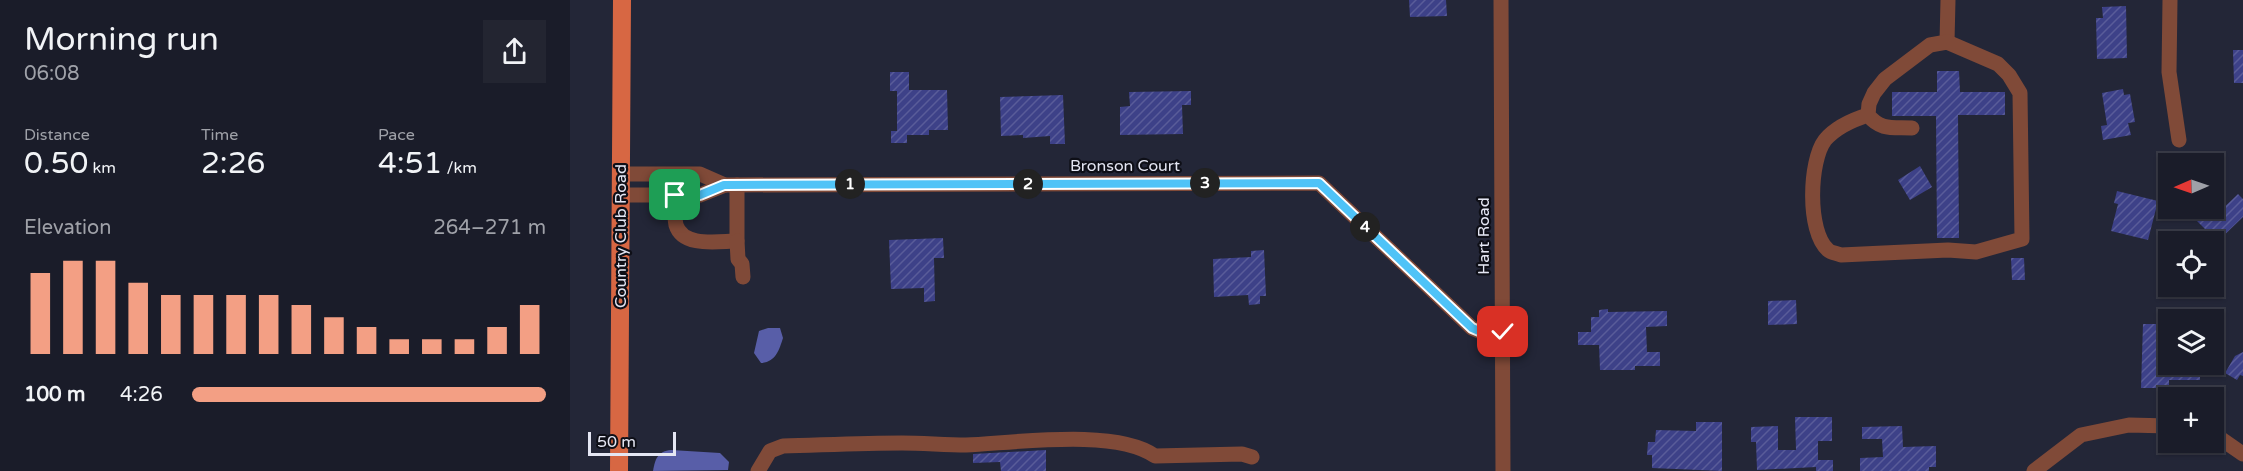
<!DOCTYPE html>
<meta charset="utf-8">
<style>
body{margin:0;font-family:"Varela Round",sans-serif;background:#232531;color:#f1f3f6;height:100vh;display:flex;flex-direction:column;font-size:22px;white-space:nowrap}
*{box-sizing:border-box;margin:0}
p{font-size:20px;color:#9fa1a8}
.icon{flex:none;width:33px;height:33px;fill:none;stroke:currentColor;stroke-width:2;stroke-linecap:round;stroke-linejoin:round}
.map{position:relative;flex:1;overflow:hidden}
.panel{display:flex;flex-direction:column;background:#1a1c29;width:570px}
.panel>*{flex:none}
.needle{width:39px;rotate:268deg}
.fabs{position:absolute;left:1588px;top:153px;display:grid;gap:12px}
.fabs a{display:grid;place-items:center;width:66px;height:66px;border-radius:0px;background:#1a1c29;box-shadow:0 2px 4px #0004,0 0 0 2px #383a46;font-size:30px}
.scale{position:absolute;left:18px;bottom:15px;width:88px;box-sizing:border-box;padding-left:6px;border:3px solid #e4e6f3;border-top:0;font-size:16px;line-height:21px;white-space:nowrap;color:#e4e6f3;-webkit-text-stroke:4px #0e0f17;paint-order:stroke}
.pin{position:absolute;display:grid;place-items:center;width:51px;height:51px;color:#fff;margin:-26px;border-radius:12px;box-shadow:0 3px 9px #0006}
.km{position:absolute;width:30px;height:30px;margin:-15px;border-radius:50%;background:#222;color:#fff;font-size:16px;line-height:30px;text-align:center}
.round{display:grid;place-items:center;flex:none;width:63px;height:63px;border-radius:0px;background:#232531}
.headline{display:flex;align-items:center;justify-content:space-between;height:102px;padding:0 24px}
h1{font-size:33px;font-weight:600;line-height:45px}
.metrics{display:grid;grid-template-columns:repeat(3,1fr);gap:9px;height:102px;padding:6px 24px}
.metrics div{display:grid;align-content:center}
.metrics b{font-size:30px;font-weight:600}
.metrics small{font-size:16px;font-weight:400}
.metrics p{font-size:16px}
.chart{height:168px;padding:12px 24px}
.chart p{display:flex;justify-content:space-between}
.chart svg{width:100%;height:108px;margin-top:6px;stroke:#f39f84;stroke-width:6}
ul{padding:0 24px;list-style:none;font-size:20px}
li{display:grid;grid-template-columns:96px 72px 1fr;align-items:center;height:45px}
li i{height:15px;border-radius:8px;background:#f39f84}
main{display:flex;flex:1;min-height:0}
.map>svg:first-child{display:block}
.water{fill:#585ea8}
.building{fill:url(#building-hatch)}
.lines{fill:none;stroke-linecap:round;stroke-linejoin:round}
.minor{stroke:#804a38;stroke-width:15}
.major{stroke:#d76743;stroke-width:18}
.route-casing{stroke:#fff;stroke-width:12}
.route{stroke:#4fc3f7;stroke-width:8}
.labels{text-anchor:middle;dominant-baseline:central;stroke-width:4.5;stroke-linejoin:round;paint-order:stroke}
.street-label{font-size:16px;fill:#e4e6f3;stroke:#0e0f17}
</style>
<main>
<section class="panel">
<div class="headline"><div><h1>Morning run</h1><p>06:08</p></div><a class="round"><svg class="icon" aria-label="share" viewBox="0 0 24 24"><path d="M12 15V3M7 8l5-5 5 5M5 13v7h14v-7"/></svg></a></div>
<div class="metrics">
<div><p>Distance</p><b>0.50<small> km</small></b></div>
<div><p>Time</p><b>2:26</b></div>
<div><p>Pace</p><b>4:51<small> /km</small></b></div>
</div>
<div class="chart"><p><span>Elevation</span>264–271 m</p>
<svg viewBox="0 0 160 44" preserveAspectRatio="none"><path d="M5 44V11M15 44V6M25 44V6M35 44V15M45 44V20M55 44V20M65 44V20M75 44V20M85 44V24M95 44V29M105 44V33M115 44V38M125 44V38M135 44V38M145 44V33M155 44V24"/></svg>
</div>
<ul>
<li><b>100 m</b>4:26<i style="width:100%"></i></li>
</ul>
</section>
<div class="map">
<svg width="1673" height="471" viewBox="0 0 1673 471">
<defs>
<pattern id="building-hatch" width="6" height="6" patternUnits="userSpaceOnUse" patternTransform="scale(1.5)"><rect width="6" height="6" fill="#3d4188"/><path d="M-1 1l2-2M0 6l6-6M5 7l2-2" fill="none" stroke="#595c99"/></pattern>
</defs>
<rect width="100%" height="100%" fill="#232637"/>
<g class="water">
<path d="M198 328H210L213 338C209 350 206 362 191 363L184 353 189 331Z"/>
<path d="M101 450 150 453 159 462 158 470 83 471C85 459 88 451 101 450Z"/>
</g>
<g class="building">
<polygon points="839,0 876,0 877,16 840,17"/>
<polygon points="1556,6 1557,58 1527,59 1526,18 1533,18 1532,7"/>
<polygon points="1663,50 1673,50 1673,83 1664,83"/>
<polygon points="1367,71 1389,71 1390,92 1435,92 1435,115 1388,115 1389,238 1367,238 1366,116 1322,116 1322,92 1367,92"/>
<polygon points="320,72 339,72 339,90 377,90 378,130 359,130 359,135 337,135 337,143 321,143 321,131 327,131 327,91 320,91"/>
<polygon points="1553,89 1554,95 1560,94 1565,122 1558,123 1561,135 1533,140 1531,126 1537,125 1532,93"/>
<polygon points="621,91 621,105 612,105 613,134 550,135 550,107 560,106 559,92"/>
<polygon points="493,95 495,144 480,144 480,136 453,138 453,135 431,136 430,97"/>
<polygon points="1350,166 1362,187 1340,200 1328,180"/>
<polygon points="1547,191 1588,201 1578,240 1541,231 1548,204 1544,203"/>
<polygon points="1668,194 1673,199 1673,217 1647,242 1624,242 1636,230 1619,213 1624,208 1636,208 1644,217"/>
<polygon points="373,238 374,258 364,258 365,301 354,302 354,288 321,289 319,240"/>
<polygon points="694,250 696,296 690,296 690,304 679,305 678,295 644,297 643,259 681,257 681,251"/>
<polygon points="1441,258 1454,258 1455,280 1442,280"/>
<polygon points="1226,300 1227,324 1198,325 1198,301"/>
<polygon points="1038,309 1038,312 1097,311 1097,326 1076,327 1077,352 1090,352 1090,366 1065,366 1065,370 1030,370 1029,345 1008,345 1008,332 1021,332 1021,317 1029,317 1029,310"/>
<polygon points="1573,324 1599,324 1599,364 1630,364 1630,380 1599,380 1599,388 1571,388"/>
<polygon points="1673,352 1673,376 1670,375 1667,380 1655,373 1665,356"/>
<polygon points="1225,417 1262,417 1262,441 1248,441 1248,460 1263,460 1263,471 1246,471 1246,467 1187,470 1186,442 1181,442 1181,427 1208,426 1208,450 1226,450"/>
<polygon points="1126,422 1152,422 1152,471 1082,468 1082,455 1077,455 1078,442 1085,442 1086,430 1126,431"/>
<polygon points="1332,426 1333,447 1366,446 1366,467 1359,467 1359,471 1290,471 1290,458 1313,457 1312,439 1292,439 1292,427"/>
<polygon points="476,450 476,471 431,471 430,462 403,463 403,454"/>
</g>
<g class="lines">
<g class="minor">
<polyline points="931,0 933,471"/>
<polyline points="1600,0 1599,72 1609,140"/>
<polyline points="1377,42 1378,0"/>
<path d="M1298 115C1282 120 1266 127 1255 140 1239 161 1237 232 1258 250 1261 253 1267 253 1271 255L1378 250 1406 252 1452 239 1450 93 1439 75 1428 64 1377 42 1360 45 1315 79 1304 93 1299 104 1298 115C1311 131 1323 127 1342 128"/>
<polyline points="51,174 130,174 155,185 749,183 902,328 909,331 933,332"/>
<polyline points="51,195 130,195 155,185"/>
<path d="M105 195C105 204 104 216 106 225 113 248 149 241 167 241V185"/>
<polyline points="167,241 168,259 172,264 173,277"/>
<polyline points="1644,434 1673,454"/>
<path d="M188 471 200 451 213 446C252 445 292 443 332 443 353 443 375 445 396 445 444 443 546 428 585 456L672 454 682 457"/>
<polyline points="1464,471 1511,435 1559,425 1599,426"/>
</g>
<polyline class="major" points="49,471 52,0"/>
</g>
<g class="lines">
<defs>
<polyline id="route" points="105,195 130,195 154,185 749,183 902,328 909,331 933,332"/>
</defs>
<use href="#route" class="route-casing"/>
<use href="#route" class="route"/>
</g>
<g class="labels">
<g class="street-label">
<text x="555" y="166">Bronson Court</text>
<text transform="translate(51 236) rotate(-90)">Country Club Road</text>
<text transform="translate(914 236) rotate(-90)">Hart Road</text>
</g>
</g>
</svg>
<div class="fabs">
<a><svg class="needle" viewBox="-14 -14 28 28"><path d="M0-13l5 13h-10z" fill="#e53935"/><path d="M0 13l5-13h-10z" fill="#9fa1a8"/></svg></a>
<a><svg class="icon" aria-label="locate" viewBox="0 0 24 24"><circle cx="12" cy="12" r="6"/><path d="M12 2v4M12 18v4M2 12h4M18 12h4"/></svg></a>
<a><svg class="icon" aria-label="layers" viewBox="0 0 24 24"><path d="M12 4l9 5-9 5-9-5zM3 14l9 5 9-5"/></svg></a>
<a>+</a>
</div>
<div class="scale">50 m</div>
<div class="pin" style="left:105px;top:195px;background:#1e9e55"><svg class="icon" aria-label="arrive" viewBox="0 0 24 24"><path d="M6 21V4h12l-3 4 3 4H6"/></svg></div>
<div class="pin" style="left:933px;top:332px;background:#d93025"><svg class="icon" aria-label="check" viewBox="0 0 24 24"><path d="M5 12l5 5 9-10"/></svg></div>
<b class="km" style="left:280px;top:184px">1</b>
<b class="km" style="left:458px;top:184px">2</b>
<b class="km" style="left:635px;top:183px">3</b>
<b class="km" style="left:795px;top:227px">4</b>
</div>
</main>
